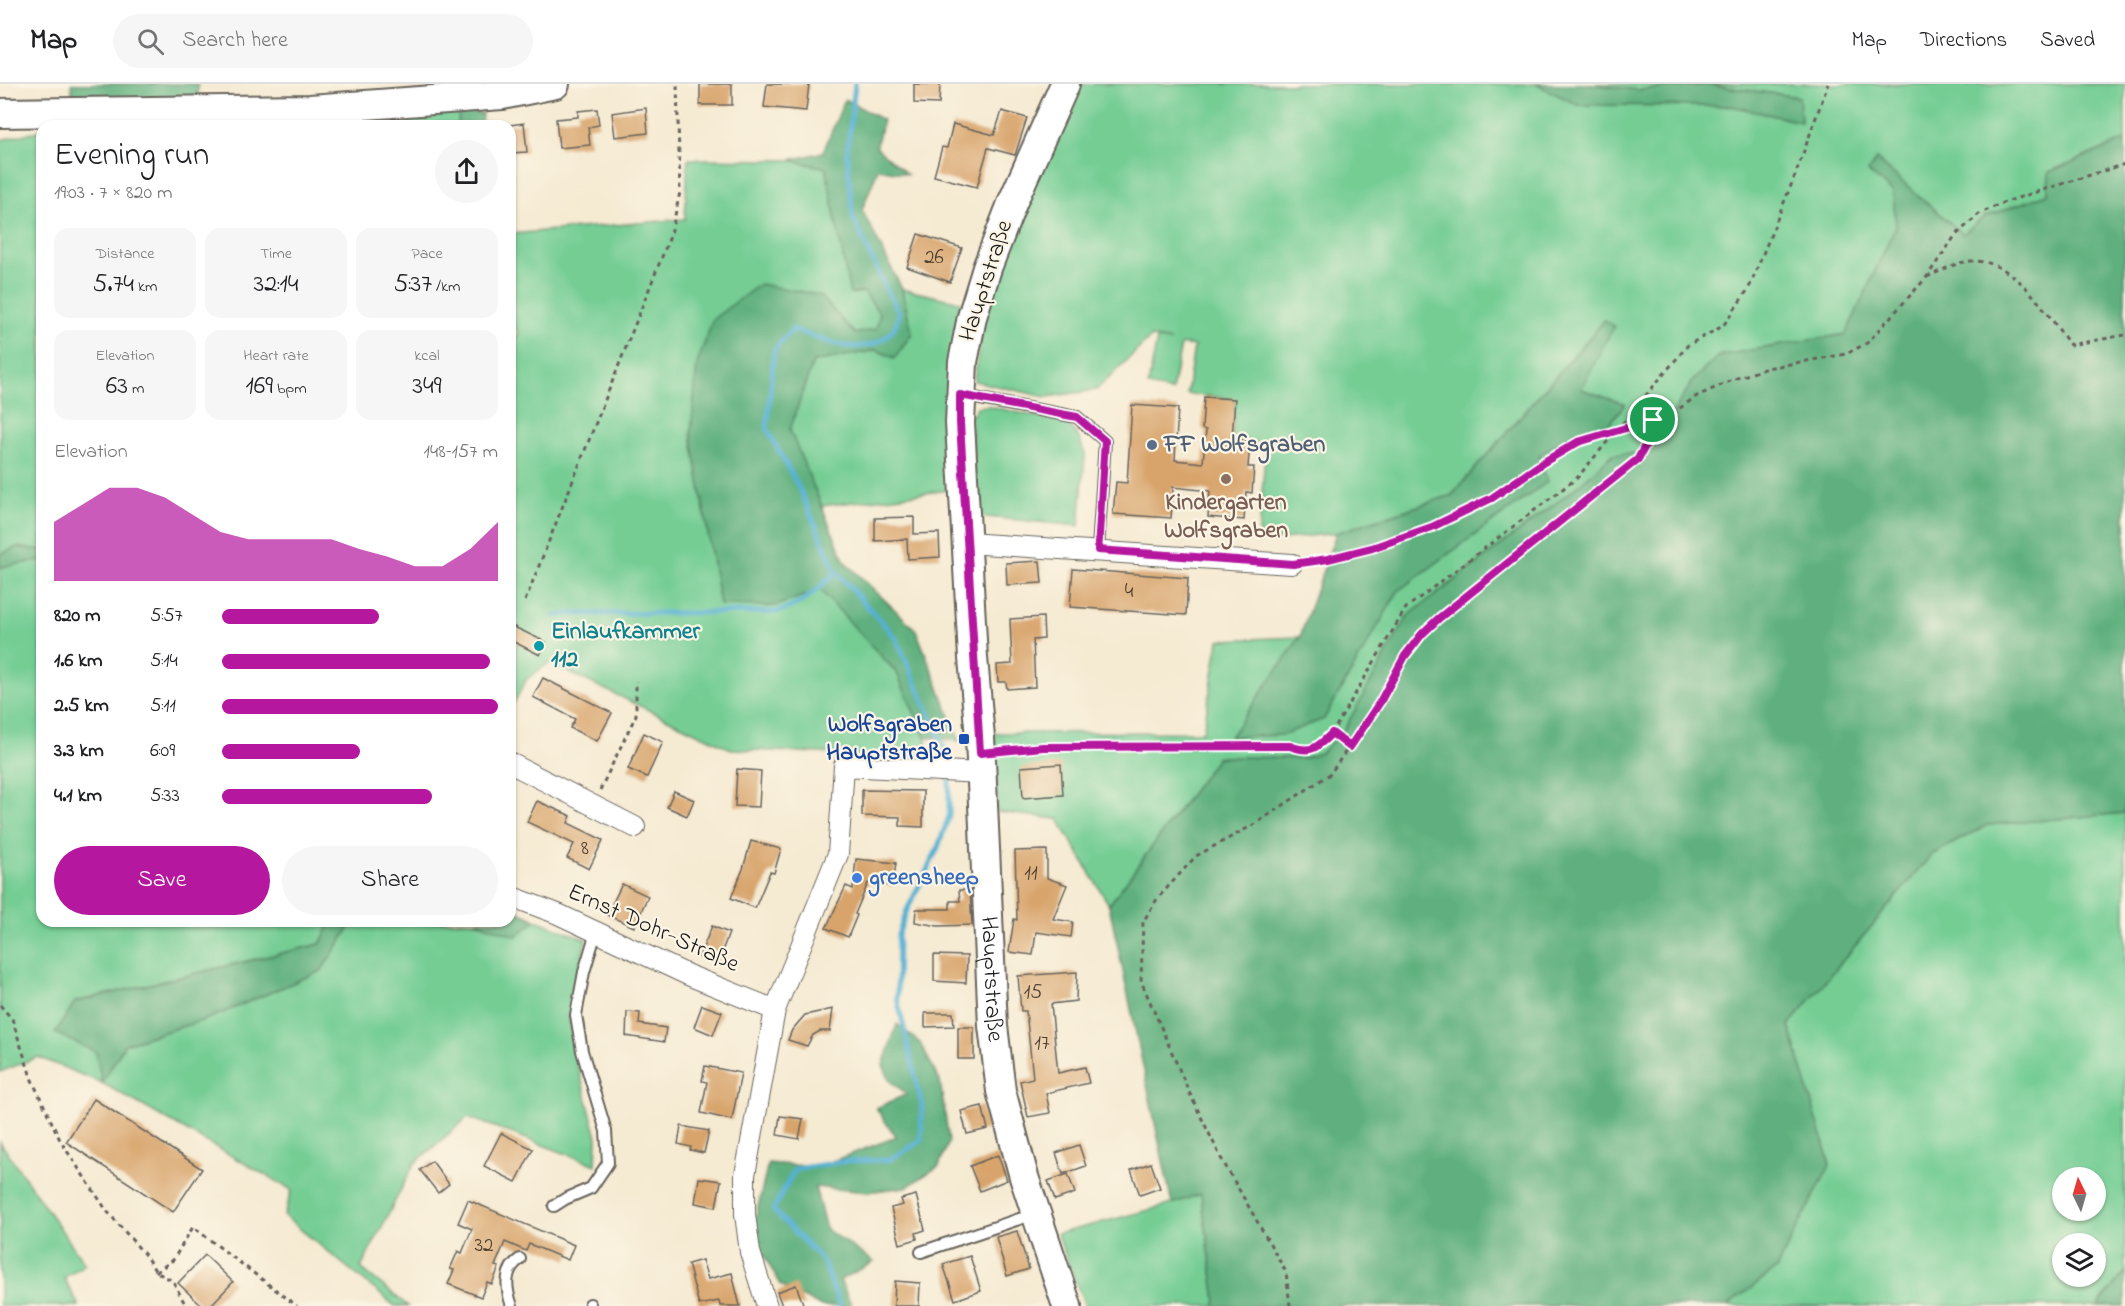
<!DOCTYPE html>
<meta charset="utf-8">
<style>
body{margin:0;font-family:"Indie Flower",sans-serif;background:#f6f6f6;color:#202124;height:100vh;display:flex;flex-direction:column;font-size:22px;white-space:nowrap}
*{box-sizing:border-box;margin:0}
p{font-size:20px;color:#757577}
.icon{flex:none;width:33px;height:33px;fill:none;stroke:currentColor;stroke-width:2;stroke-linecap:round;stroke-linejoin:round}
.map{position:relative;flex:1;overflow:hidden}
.details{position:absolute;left:36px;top:36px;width:480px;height:807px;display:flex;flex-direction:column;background:#fff;border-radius:18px;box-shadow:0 2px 4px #0004}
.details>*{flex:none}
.needle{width:39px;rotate:355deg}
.buttons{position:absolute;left:2052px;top:1083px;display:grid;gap:12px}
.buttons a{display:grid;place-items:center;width:54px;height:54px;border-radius:50%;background:#fff;box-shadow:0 2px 4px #0004;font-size:30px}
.pin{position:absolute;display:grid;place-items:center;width:51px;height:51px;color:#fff;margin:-26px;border:3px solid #fff;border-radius:50%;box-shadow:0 2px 6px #0007}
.round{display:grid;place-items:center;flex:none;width:63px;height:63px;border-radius:32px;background:#f6f6f6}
.summary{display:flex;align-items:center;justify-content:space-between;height:102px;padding:0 18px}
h1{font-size:33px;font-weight:600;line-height:45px}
.metrics{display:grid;grid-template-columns:repeat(3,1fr);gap:9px;height:102px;padding:6px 18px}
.metrics div{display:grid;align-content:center;border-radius:15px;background:#f6f6f6;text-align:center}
.metrics b{font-size:26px;font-weight:600}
.metrics small{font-size:16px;font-weight:400}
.metrics p{font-size:16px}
.chart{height:168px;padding:12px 18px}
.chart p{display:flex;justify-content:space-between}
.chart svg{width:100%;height:108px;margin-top:6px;fill:#b5179e;opacity:.7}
.cta{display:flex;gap:12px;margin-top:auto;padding:12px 18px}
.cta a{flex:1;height:69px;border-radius:36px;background:#b5179e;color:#fff;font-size:24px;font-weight:600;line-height:69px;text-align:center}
.cta a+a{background:#f6f6f6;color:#202124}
ul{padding:0 18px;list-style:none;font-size:20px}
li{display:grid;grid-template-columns:96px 72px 1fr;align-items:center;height:45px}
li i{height:15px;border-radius:8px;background:#b5179e}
header{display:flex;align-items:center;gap:36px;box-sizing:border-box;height:84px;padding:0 30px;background:#fff;border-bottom:2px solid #e0e0e0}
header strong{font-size:28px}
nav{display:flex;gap:33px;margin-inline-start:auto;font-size:21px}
.search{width:420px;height:54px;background:#f6f6f6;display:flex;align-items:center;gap:15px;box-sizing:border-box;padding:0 21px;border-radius:33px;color:#757577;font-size:22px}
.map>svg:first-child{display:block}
.green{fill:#74cd94;stroke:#487458;stroke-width:1.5;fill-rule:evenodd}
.forest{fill:#5fb07e;stroke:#3e664d;stroke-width:1.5}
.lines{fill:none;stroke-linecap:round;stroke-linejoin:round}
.stream{stroke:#55b1d3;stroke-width:5}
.building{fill:#d8a46c}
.lane-casing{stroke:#68645c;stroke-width:14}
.street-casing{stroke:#68645c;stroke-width:22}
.secondary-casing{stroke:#68645c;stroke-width:32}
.path{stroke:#68645c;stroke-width:3;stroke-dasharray:4.5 4.5;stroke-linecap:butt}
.lane{stroke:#fff;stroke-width:10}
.street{stroke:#fff;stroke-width:20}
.secondary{stroke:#fff;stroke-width:28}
.route-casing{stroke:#fff;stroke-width:12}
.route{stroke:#b5179e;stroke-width:8}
.service-dot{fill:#5c6f8a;stroke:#fcf5e5;stroke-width:2}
.education-dot{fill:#8d6e63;stroke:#fcf5e5;stroke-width:2}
.culture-dot{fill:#0f9aa8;stroke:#fcf5e5;stroke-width:2}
.transit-dot{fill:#1a4fb4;stroke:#fcf5e5;stroke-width:2}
.shop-dot{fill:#3f7fe0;stroke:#fcf5e5;stroke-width:2}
.labels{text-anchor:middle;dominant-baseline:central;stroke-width:4.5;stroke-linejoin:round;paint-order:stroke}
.number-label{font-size:21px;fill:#4b3e30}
.street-label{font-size:24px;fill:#1c1c1c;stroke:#fcf5e5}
.service-label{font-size:24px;font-weight:bold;fill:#4e5e75;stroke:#fcf5e5;text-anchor:start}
.education-label{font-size:24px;font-weight:bold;fill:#785e54;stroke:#fcf5e5}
.culture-label{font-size:24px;font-weight:bold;fill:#0d838f;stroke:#fcf5e5;text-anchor:start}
.transit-label{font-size:24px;font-weight:bold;fill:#164399;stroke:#fcf5e5;text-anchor:end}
.shop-label{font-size:24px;font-weight:bold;fill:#366cbe;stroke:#fcf5e5;text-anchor:start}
</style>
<header>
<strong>Map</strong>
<div class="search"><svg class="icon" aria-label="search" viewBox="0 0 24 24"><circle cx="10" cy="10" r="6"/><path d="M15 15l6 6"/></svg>Search here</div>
<nav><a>Map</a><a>Directions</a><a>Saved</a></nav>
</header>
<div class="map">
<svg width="2125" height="1222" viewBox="0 0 2125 1222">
<rect width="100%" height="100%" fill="#fcf5e5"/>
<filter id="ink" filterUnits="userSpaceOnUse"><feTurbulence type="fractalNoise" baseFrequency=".0167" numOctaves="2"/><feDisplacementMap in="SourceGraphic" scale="12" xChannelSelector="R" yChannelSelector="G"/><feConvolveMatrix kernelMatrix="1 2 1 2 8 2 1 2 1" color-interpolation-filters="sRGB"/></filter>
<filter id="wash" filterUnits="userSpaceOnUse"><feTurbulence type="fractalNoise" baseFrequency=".008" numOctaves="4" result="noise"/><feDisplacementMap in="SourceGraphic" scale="24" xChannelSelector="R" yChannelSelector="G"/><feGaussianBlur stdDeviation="1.35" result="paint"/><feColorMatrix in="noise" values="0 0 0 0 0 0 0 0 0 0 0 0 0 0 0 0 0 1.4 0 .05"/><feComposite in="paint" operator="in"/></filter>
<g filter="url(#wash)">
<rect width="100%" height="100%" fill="#f5ead2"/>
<g class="green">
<polygon points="1079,0 1536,0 1578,21 1732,22 1801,38 1799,13 1708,1 1638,6 1588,0 2125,0 2125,56 2049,88 2048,110 1984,133 1963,150 1876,75 1869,88 1893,108 1896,142 1846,250 1718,272 1693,297 1648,369 1613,370 1577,403 1408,532 1345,644 1321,669 1304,674 1218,673 1109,821 1058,735 997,728 994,649 1203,648 1219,556 1300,553 1231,653 1282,651 1324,635 1398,507 1547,398 1539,371 1577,348 1609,340 1625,320 1581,305 1605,236 1452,411 1336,449 1258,458 1266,361 1250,357 1232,355 1235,315 1187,310 1194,262 1181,260 1172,307 1148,302 1157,255 1171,257 1151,253 1096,306 1046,313 974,297 985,226 1010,155"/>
<polygon points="459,27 458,42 60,42"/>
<polygon points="42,46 42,837 332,837 320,860 75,918 56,949 96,968 102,998 125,960 210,934 321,887 354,837 473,837 516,852 536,836 586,855 569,931 577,979 597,1053 596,1081 468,1033 414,1080 361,1184 408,1222 395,1222 284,1132 292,1106 102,999 38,973 0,988 0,56"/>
<polygon points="688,75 790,76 826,84 850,209 864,208 880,230 876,245 855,250 819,211 691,349 720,520 775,522 820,505 897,589 925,653 931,674 731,665 549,579 527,595 510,626 510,256 519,251 510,231 510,150 685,135"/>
<polygon points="902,205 961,218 951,272 946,346 949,406 822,422 789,346 813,278 876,266 895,274 912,249"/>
<polygon points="989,322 1057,337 1070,342 1079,354 1085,370 1079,442 977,432 971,333 977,323"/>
<path d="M2125 729V1187L2098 1222H1727L1776 1185 1830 1081 1789 941 1931 771 1987 741ZM2062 1094H2096V1126H2062ZM2062 1160H2096V1192H2062Z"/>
<polygon points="0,1058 85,1180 64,1194 79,1222 0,1222"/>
<polygon points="1201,1110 1216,1216 1214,1222 1085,1222 1057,1150 1172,1120"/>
</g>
<g class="forest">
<polygon points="71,0 198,0 198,19 73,19"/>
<polygon points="1536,0 1588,0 1638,6 1708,1 1799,13 1801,38 1732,22 1578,21"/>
<polygon points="845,15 883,36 876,63 907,90 878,85 862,126 902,205 912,249 895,274 876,266 813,278 790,346 845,478 916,546 960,657 925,653 897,589 820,506 775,522 720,521 691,349 697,280 713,235 760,200 819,211 855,250 876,245 880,230 864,208 850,210 826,84 790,76 823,68"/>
<polygon points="459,27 482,29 481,42 458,42"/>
<polygon points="2125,56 2125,729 1987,741 1931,771 1789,941 1830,1081 1776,1185 1727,1222 1214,1222 1216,1216 1201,1110 1172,1120 1109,821 1218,673 1304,674 1321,669 1345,644 1408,532 1577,403 1613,370 1648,369 1693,297 1718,272 1846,250 1896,142 1893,108 1868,88 1876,75 1963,150 1984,133 2048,110 2049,88"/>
<polygon points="1605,236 1614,242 1581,305 1625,320 1609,340 1577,348 1539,371 1547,398 1398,507 1324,635 1282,651 1230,653 1300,553 1336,449 1452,411"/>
<polygon points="16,463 42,466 42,476 0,483 0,471"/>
<polygon points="510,824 536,836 516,852 473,837 510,837"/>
<polygon points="332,837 354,837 321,887 210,934 125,960 102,999 96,968 55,949 75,918 320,860"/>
<polygon points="897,940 920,959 940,997 949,1057 939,1082 907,1103 867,1108 815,1103 826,1145 874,1178 840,1196 852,1222 820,1222 780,1201 752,1149 768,1079 817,1083 896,1053 876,1024 907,1010 890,997 883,981"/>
<polygon points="2125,1187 2125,1222 2098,1222"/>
</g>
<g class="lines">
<g class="stream">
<path d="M855 0 847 69 853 134 884 201 899 228C898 234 896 242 893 246 867 278 823 256 793 245L774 266 767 345 799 404 836 488 896 554 947 670 948 683"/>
<path d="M554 532 569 530 776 528C802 522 817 506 836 488"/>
<polyline points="840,1222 823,1177 773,1126 795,1085 848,1077 889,1076 921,1057 922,1021 897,914 898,851 907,826 937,766 949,732 949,692"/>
</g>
</g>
<g id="blocks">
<g class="building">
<rect x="700" y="0" width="32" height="21"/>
<polygon points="767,0 809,0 806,27 764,23"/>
<polygon points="914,0 940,0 939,20 914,19"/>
<polygon points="646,24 648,49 615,53 612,29"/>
<polygon points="597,25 599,41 588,43 590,61 559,64 556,35 578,33 578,27"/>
<polygon points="1002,27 1027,34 1015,71 988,64 977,103 934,92 942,63 947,64 953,40 994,51"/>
<polygon points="524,39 527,68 510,69 510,41"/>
<polygon points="918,150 962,164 950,198 907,183"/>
<polygon points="1204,313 1235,315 1232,355 1250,357 1248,383 1254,383 1252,409 1246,408 1244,436 1208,433 1210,407 1173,403 1171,434 1113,430 1116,398 1127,399 1132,321 1178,324 1175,376 1203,379 1206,346 1202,345"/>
<polygon points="914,433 914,450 939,449 940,473 908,475 907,455 875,457 875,434"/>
<polygon points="1040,477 1042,499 1007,501 1006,479"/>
<polygon points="1073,485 1188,494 1186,531 1070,523"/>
<polygon points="1043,533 1044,555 1033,556 1035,603 1007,605 1006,598 998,598 997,581 1012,580 1010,535"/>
<polygon points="510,541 546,558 540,571 510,556"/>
<polygon points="543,594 612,629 597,657 570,644 575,635 533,613"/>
<polygon points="644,649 663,658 647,693 628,685"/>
<polygon points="1061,680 1063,711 1023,714 1021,683"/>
<polygon points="737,685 761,687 759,723 735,722"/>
<polygon points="862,706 923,707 923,743 900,742 900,733 862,732"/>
<polygon points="674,707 694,716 687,732 667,723"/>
<polygon points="537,717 571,732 568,739 603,756 589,785 567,774 574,760 527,738"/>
<polygon points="751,757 781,765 774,789 770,788 755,824 731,814 743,785"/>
<polygon points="1047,766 1047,794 1067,801 1053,835 1073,838 1071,853 1036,848 1033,871 1009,868 1014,835 1017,836 1015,767"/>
<polygon points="856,775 896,779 893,802 868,799 855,830 857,831 848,853 826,844 846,802 853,805"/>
<polygon points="622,800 648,812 634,843 607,831"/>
<polygon points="959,806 970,806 972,841 938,842 915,838 916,825 950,825 950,817 960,817"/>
<polygon points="712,842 729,849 717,880 699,873"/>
<polygon points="934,871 967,872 966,899 934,897"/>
<polygon points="1077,888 1076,917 1051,920 1058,989 1085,983 1089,999 1046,1009 1050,1029 1028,1033 1020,997 1033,994 1026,927 1021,927 1018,892"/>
<polygon points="702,921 722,928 713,951 694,943"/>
<polygon points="833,925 830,947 820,947 813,951 807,962 788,956 792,946 805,931"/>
<polygon points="627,928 640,929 639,940 666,944 664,958 626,952"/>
<polygon points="925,929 953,929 954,942 925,943"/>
<rect x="958" y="943" width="16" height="32"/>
<polygon points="705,982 741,989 732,1036 701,1029 707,998 702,997"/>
<polygon points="94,1015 202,1085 173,1128 66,1058"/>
<polygon points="982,1022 988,1045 967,1050 961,1027"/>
<polygon points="780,1032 803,1035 799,1055 777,1051"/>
<polygon points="681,1042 709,1047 704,1069 690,1066 691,1063 678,1060"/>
<polygon points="501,1049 533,1065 516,1098 484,1082"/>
<polygon points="1079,1061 1086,1082 1063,1090 1056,1069"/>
<polygon points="998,1071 1007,1096 980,1107 970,1082"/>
<polygon points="432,1077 449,1100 438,1109 420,1086"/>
<polygon points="1151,1079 1160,1104 1140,1111 1131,1086"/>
<polygon points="1068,1090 1075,1109 1055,1116 1048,1097"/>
<polygon points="699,1094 721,1097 716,1123 695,1119"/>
<polygon points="916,1111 925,1146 916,1149 917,1155 900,1160 891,1124 903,1121 901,1115"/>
<polygon points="468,1116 574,1161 568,1176 529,1160 526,1167 505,1158 495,1182 499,1183 492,1200 487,1198 481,1213 448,1200 454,1186 450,1185 458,1167 462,1169 472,1145 458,1139"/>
<polygon points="1017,1147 1029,1185 1007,1192 996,1153"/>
<polygon points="205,1171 233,1198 210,1222 202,1222 178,1199"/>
<polygon points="970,1172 981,1207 955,1216 943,1180"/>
<polygon points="702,1176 708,1195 732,1189 740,1222 720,1222 719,1217 699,1221 688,1180"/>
<polygon points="895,1197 920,1199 919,1222 894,1222"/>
<polygon points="796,1201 804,1222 782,1222 777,1208"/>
</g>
</g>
</g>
<g filter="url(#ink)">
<use href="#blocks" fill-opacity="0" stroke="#68645c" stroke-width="1.5"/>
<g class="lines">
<defs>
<g id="lane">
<polyline points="964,312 1077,333 1105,357 1098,466"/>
<polyline points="554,1122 565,1115 591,1104 608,1079 606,1047 582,967 576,931 584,888 596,848"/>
<polyline points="921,1168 1034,1130"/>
<polyline points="590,1220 590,1222"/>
<path d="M512 1222C506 1205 503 1186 520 1175"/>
</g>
<g id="street">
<polyline points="967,459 1292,480"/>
<polyline points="510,679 635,743"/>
<polyline points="510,812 558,830 688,891 775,926"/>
<polyline points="767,1222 750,1168 745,1130 745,1091 775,926 838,770 844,682 981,689"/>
</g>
<g id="secondary">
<path id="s1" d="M1065 0 1013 117 987 184 972 233 963 278 960 339 973 574 980 654 993 942 1001 1007 1024 1093 1067 1222"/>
<polyline points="0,29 310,25 502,11 555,0"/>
</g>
</defs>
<use href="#lane" class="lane-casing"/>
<use href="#street" class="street-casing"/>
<use href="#secondary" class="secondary-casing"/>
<g class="path">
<path d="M1927 193C1941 187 1956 178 1971 177 2016 175 2047 230 2070 261L2125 251"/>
<polyline points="1309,478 1372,464 1432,443 1492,414 1544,378 1578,358 1653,336 1673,329 1697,312 1737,294 1767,284 1846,270 1867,259 1926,194 1955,152 1979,130 2002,119 2125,80"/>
<polyline points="525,517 671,150 680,108 677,0"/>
<polyline points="1332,649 1350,663"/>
<path d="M1004 667 1043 663 1290 662C1311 670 1317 664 1332 649L1406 524 1577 394 1688 261 1723 242 1749 204 1796 89 1828 0"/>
<polyline points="600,706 636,631 636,597"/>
<polyline points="0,921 12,935 32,996 61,1058 107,1127 145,1171 156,1188 173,1197 186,1222"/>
<polyline points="156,1188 173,1176 193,1143 297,1222"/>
<polyline points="1290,1222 1286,1188 1221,1074 1189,1008 1141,897 1143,838 1157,815 1196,772 1255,740 1330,690 1380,618 1405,572 1422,550 1439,534 1638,375 1651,351 1653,336"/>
</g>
<use href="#lane" class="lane"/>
<use href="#street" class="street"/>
<use href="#secondary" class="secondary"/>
</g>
</g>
<g class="lines" filter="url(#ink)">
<defs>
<path id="route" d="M960 311 1077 333 1105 357 1098 466 1293 480 1328 475 1372 464 1432 443 1492 414 1544 378 1578 358 1653 336 1651 351 1638 375 1439 534 1422 550 1405 572 1380 618 1350 663 1332 649C1317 664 1311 670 1290 662L1043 663 980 669 960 339Z"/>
</defs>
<use href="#route" class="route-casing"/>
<use href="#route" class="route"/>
</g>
<circle class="service-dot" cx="1152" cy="361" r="6"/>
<circle class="education-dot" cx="1226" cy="395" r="6"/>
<circle class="culture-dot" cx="539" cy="562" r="6"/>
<rect class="transit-dot" x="958" y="649" width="12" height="12" rx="3"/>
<circle class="shop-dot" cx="857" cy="794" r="6"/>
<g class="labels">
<g class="number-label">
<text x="934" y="174">26</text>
<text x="1129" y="508">4</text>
<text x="585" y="765">8</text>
<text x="1031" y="790">11</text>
<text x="1033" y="909">15</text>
<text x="1042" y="960">17</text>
<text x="484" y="1162">32</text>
</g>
<g class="street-label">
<text transform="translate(987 197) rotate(-72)">Hauptstraße</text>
<text transform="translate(653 845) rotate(24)">Ernst Dohr-Straße</text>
<text stroke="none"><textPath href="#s1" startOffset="915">Hauptstraße</textPath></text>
</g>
<g class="service-label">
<text x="1164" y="361">FF Wolfsgraben</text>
</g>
<g class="education-label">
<text x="1226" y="419">Kindergarten<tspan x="1226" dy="28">Wolfsgraben</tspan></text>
</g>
<g class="culture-label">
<text x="551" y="548">Einlaufkammer<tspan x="551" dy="28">112</tspan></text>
</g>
<g class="transit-label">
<text x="952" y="641">Wolfsgraben<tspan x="952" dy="28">Hauptstraße</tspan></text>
</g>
<g class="shop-label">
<text x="869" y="794">greensheep</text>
</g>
</g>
</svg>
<div class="buttons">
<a><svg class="needle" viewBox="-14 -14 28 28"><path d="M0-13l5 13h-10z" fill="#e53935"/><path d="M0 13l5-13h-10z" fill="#757577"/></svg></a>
<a><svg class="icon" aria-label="layers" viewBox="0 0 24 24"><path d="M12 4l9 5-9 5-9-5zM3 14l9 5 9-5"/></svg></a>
</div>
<div class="pin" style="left:1653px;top:336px;background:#1e9e55"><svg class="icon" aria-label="arrive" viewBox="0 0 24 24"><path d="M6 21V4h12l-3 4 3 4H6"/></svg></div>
<section class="details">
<div class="summary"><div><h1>Evening run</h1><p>19:03 · 7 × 820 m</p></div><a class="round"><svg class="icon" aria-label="share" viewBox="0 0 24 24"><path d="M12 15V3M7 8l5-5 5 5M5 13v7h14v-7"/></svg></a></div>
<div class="metrics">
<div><p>Distance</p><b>5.74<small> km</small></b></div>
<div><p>Time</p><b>32:14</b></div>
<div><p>Pace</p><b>5:37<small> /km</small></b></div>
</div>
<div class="metrics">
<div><p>Elevation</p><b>63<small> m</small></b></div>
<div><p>Heart rate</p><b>169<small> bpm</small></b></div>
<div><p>kcal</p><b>349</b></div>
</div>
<div class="chart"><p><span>Elevation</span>148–157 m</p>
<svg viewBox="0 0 160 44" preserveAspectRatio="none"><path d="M0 44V20L10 13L20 6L30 6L40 10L50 17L60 24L70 27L80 27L90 27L100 27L110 31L120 34L130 38L140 38L150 31L160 20V44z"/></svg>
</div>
<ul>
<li><b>820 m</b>5:57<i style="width:57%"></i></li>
<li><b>1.6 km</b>5:14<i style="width:97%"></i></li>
<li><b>2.5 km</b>5:11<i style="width:100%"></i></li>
<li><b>3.3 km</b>6:09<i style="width:50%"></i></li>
<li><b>4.1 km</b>5:33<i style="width:76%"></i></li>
</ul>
<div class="cta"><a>Save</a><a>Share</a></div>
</section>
</div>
